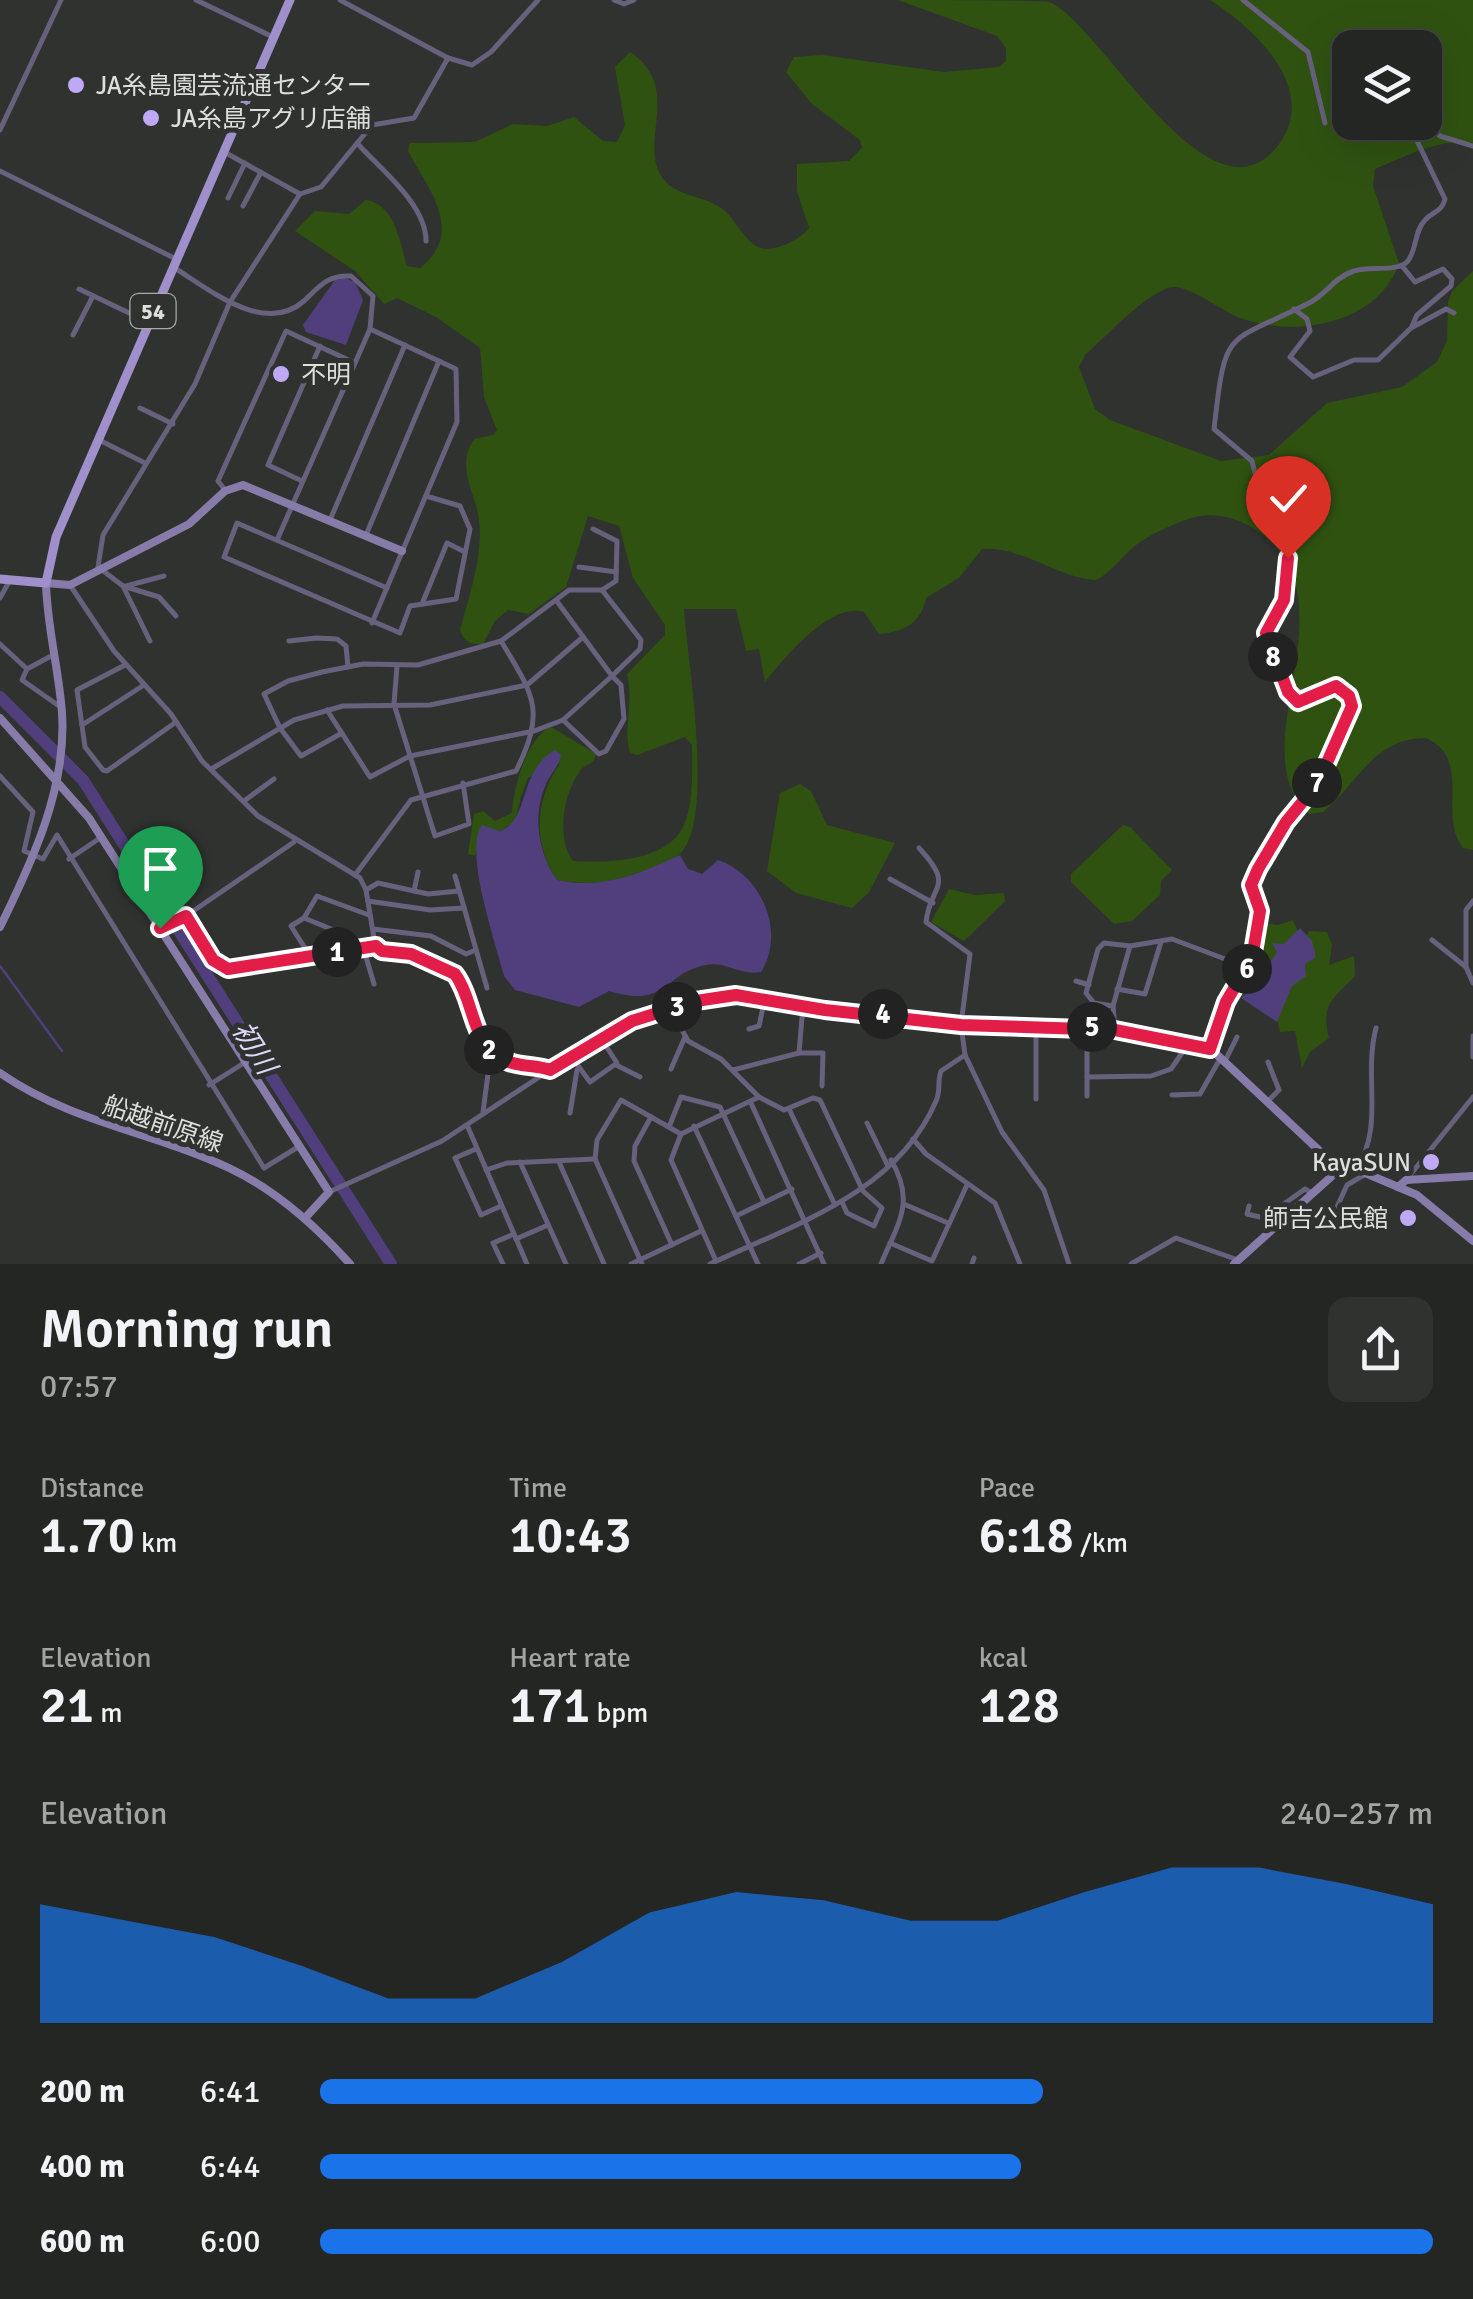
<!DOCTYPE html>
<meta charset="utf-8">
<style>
body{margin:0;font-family:Signika,"Noto Sans JP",sans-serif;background:#2f322f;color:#f1f3f6;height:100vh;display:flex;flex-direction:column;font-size:38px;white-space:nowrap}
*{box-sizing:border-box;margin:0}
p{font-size:32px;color:#a3a5a5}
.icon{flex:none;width:55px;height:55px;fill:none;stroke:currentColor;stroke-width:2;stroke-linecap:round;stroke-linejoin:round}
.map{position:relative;height:1264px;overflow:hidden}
.drawer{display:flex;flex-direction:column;background:#232622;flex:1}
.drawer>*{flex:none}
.tools{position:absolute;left:1332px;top:30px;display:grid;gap:20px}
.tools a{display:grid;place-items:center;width:110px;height:110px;border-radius:20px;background:#232622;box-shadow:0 10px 40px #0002,0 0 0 2px #404340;font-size:50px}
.pin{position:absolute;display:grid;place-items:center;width:85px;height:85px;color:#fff;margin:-102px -42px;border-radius:50% 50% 50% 0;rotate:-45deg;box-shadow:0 0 10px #0007}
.pin .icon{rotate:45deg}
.km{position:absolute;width:50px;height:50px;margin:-25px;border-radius:50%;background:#222;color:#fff;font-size:28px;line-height:50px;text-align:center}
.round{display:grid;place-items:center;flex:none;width:105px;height:105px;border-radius:20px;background:#2f322f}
.headline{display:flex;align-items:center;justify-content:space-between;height:170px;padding:0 40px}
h1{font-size:55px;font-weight:600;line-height:75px}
.figures{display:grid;grid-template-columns:repeat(3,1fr);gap:15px;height:170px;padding:10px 40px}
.figures div{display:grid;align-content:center}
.figures b{font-size:50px;font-weight:600}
.figures small{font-size:28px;font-weight:400}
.figures p{font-size:28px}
.chart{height:280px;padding:20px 40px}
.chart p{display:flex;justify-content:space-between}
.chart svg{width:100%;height:180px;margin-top:10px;fill:#1a73e8;opacity:.7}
ul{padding:0 40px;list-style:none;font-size:32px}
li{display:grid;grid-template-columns:160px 120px 1fr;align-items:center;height:75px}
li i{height:25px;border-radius:12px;background:#1a73e8}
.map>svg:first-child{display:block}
.green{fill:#2f5211;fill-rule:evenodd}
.water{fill:#513f7d}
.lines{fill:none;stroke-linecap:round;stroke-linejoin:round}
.stream{stroke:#513f7d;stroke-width:2.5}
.river{stroke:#513f7d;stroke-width:12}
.street{stroke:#68617e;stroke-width:5}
.secondary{stroke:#877ca9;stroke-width:8}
.primary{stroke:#9f90cb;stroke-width:9}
.route-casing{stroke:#fff;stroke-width:20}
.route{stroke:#e11d48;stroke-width:12}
.poi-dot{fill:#bda9f5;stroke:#2f322e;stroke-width:4}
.labels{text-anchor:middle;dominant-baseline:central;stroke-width:10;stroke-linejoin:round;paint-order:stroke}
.shield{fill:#2f322e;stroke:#aaaba8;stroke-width:2.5}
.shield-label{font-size:22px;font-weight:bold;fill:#dedfdd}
.poi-label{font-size:25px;fill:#dedfdd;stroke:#2f322e;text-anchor:start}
.street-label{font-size:25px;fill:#dedfdd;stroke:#2f322e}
.water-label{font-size:28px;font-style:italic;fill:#dfd7fd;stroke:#2f322e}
</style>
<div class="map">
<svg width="1473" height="1264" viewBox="0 0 1473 1264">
<rect width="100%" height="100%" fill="#2f322e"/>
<g class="green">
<path d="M898 0C922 0 1036 0 1050 2 1101 25 1208 229 1276 148 1323 91 1254 28 1210 0H1473V143C1443 137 1403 157 1375 169L1373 186 1399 263C1378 325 1295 338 1240 318 1220 310 1198 291 1177 287 1153 284 1104 339 1085 355L1079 367 1095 409 1110 420 1221 461 1269 455 1327 403 1402 387 1437 362 1447 341 1448 302 1452 291 1473 271V850L1463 848C1437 814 1473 759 1426 738 1373 738 1358 784 1323 812L1309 814C1235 747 1364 593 1250 526 1232 516 1210 512 1191 518 1172 525 1152 533 1136 545 1122 556 1112 572 1096 580 1057 578 1020 545 982 549L959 578 926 598C921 623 905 632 879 634L864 612C829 602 784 659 765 682L759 649 746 651 736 609H684C687 659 715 816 681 853 672 863 652 867 640 872 610 883 588 886 557 880 532 842 535 800 560 763L528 778C508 825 531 815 480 842L475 856 468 854 474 814 483 811 495 821 512 813C513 788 527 737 551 727L596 754C593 766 587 762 581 770 563 792 556 839 573 861 603 863 655 862 677 836 695 816 692 770 692 745L685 737 637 755 631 753C622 739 634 700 627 674L665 635V625L633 578 619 526 588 516 566 587 529 614 508 610 495 621 483 644C470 645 465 642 460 630 470 594 485 550 478 514 472 487 457 465 474 439L493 435 497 430 484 397 480 348 436 317 397 298 384 304 355 271 295 231 315 211 349 214 366 200C396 205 399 241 407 266L420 268C466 232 428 189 408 151L410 143 475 142 513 124 547 126 574 117 603 141 617 142 625 125 615 67 630 52C681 86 642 136 659 172 670 196 698 194 718 206 735 215 743 242 761 248 776 252 801 239 809 228L797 191V164L849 161 862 148 860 140 812 104 786 72 794 57 822 55 944 72 999 67 1006 61V48L997 36ZM1350 48H1425V122H1350Z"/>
<polygon points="800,784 811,791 827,825 895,843 869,892 852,908 796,893 767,871 780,793"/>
<polygon points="1123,825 1130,827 1172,870 1161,881 1160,895 1132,921 1114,924 1071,882 1071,874"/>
<polygon points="949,889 975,895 1004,893 1005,901 964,941 931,922"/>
<polygon points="1293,920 1298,932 1273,966 1240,999 1238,986 1258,955 1265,923 1278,925"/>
<path d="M1309 931 1327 932 1332 945 1329 965 1354 956 1355 976C1334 998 1320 1004 1329 1038L1310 1052 1302 1068 1295 1031 1280 1032 1276 1015Z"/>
</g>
<g class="water">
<polygon points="345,278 355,282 363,300 346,345 306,332 303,325 335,280"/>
<path d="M555 750 561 755C559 766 551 773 546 784 532 817 538 852 557 880 601 890 639 874 680 855L688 869 702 874 718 860C762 875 786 932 761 972 740 976 726 961 706 965 663 973 668 1009 609 991L579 1007 515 990 504 976C496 944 463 850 482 825L500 831C530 820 518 771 555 750Z"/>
<polygon points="1300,928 1312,941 1316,957 1305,964 1306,976 1292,986 1277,1022 1241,998 1255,986 1277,952 1272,943 1284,944"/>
</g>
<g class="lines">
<polyline class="stream" points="0,966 62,1051"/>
<polyline class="river" points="0,697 83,780 391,1264"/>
<g class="street">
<polyline points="196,0 273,37"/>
<polyline points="340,0 448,58 472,65 491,52 538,0"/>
<polyline points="614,0 624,4 634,0"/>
<polyline points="1243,0 1308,52 1325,123"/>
<polyline points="1425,121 1440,136 1473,146"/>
<polyline points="0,130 61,0"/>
<path d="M357 143C380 169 426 204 426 241"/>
<polyline points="226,153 300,194"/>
<polyline points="0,171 176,259"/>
<polyline points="228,198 245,163"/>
<polyline points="243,206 261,172"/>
<polyline points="1402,266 1415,282 1443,269 1452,279 1451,286 1417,315 1412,326"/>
<path d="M173 267C209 289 264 336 304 301 320 286 327 275 351 276L373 296 370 329 277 540"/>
<polyline points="79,289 148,322"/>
<polyline points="1294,309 1307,319 1310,331 1290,357 1313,377 1354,360 1378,360 1411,328 1446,309 1454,313"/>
<polyline points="370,329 456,369 457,422 372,623"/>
<polyline points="73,335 93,296"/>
<polyline points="140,408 173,424"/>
<polyline points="99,440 145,463"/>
<polyline points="302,481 268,465 320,346"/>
<polyline points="225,490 218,481 286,331 355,363"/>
<polyline points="330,520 405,345"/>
<polyline points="366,535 439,361"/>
<polyline points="579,567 616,572"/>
<polyline points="70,585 114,651 171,714 202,761 258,816 360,878 366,890 375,944"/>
<polyline points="123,586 159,597 176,616"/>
<polyline points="126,586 164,576"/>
<polyline points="387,588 237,523 224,557 400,633 410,606 456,599 470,529 460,506 426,496"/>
<polyline points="0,598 10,580"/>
<polyline points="422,604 447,543 465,552"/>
<polyline points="150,641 123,586 98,567 103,535 195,384 230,302 300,194 321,187 372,125 414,118 448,58"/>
<polyline points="289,641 316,638 337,639 346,646 348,667"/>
<polyline points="0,644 27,669 53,655"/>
<polyline points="125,665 77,690 85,747 103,770 107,771 176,722"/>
<polyline points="397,666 394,704 435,836 469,824 463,783"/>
<polyline points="27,669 22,680 62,708"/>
<polyline points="327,710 370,777 410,756 534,731 563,720 612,676 556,600"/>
<polyline points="563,720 599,754 606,751 624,719 621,685 612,676 640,649 641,640 602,590"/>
<polyline points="82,725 144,685"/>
<polyline points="342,733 301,756 280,728 264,694 288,681 322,672 363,664 418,665 501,641 569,590 602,590 616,581 617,541 593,529"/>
<polyline points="213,768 294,720 343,706 430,705 527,685 583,637"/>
<polyline points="0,776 33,812 24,851 43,859 57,835 264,1168 298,1147"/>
<polyline points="244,801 274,779"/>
<path d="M919 848C956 888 930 884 926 922L970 954 961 1025 965 1055 1002 1132 1044 1190 1069 1264"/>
<path d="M145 850 213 960 223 968 238 969 375 945 422 957 455 974C477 1003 470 1047 509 1062 523 1067 537 1065 550 1070"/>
<polyline points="69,859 100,838"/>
<path d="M355 875 411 800 516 771C546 710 534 696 501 641"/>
<polyline points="455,876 487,988"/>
<polyline points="890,879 933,903"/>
<polyline points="366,890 378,883 428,894 459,891"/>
<polyline points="414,891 418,872"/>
<polyline points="368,901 430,910 464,908"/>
<polyline points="304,918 346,935 349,950"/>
<polyline points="160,928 186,916 294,842"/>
<polyline points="373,929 431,936 466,954 476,950"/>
<polyline points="1432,940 1466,967 1473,983"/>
<polyline points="363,947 374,984"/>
<polyline points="310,956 291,926 304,918 317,896 369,915"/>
<polyline points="1466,967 1466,910 1473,901"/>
<polyline points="1076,981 1089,985"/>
<polyline points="1117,989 1145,994 1161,942"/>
<polyline points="1113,1006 1094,1003 1086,993 1098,949 1104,943 1130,946"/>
<polyline points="671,1009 688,1041 721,1059 759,1097 784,1110 813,1098 820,1100 863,1191 882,1208 874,1226 847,1213 842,1202"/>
<polyline points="749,1029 759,1026 765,998"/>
<polyline points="1036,1029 1036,1099"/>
<polyline points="1087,1029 1087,1096"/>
<polyline points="1115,1030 1113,1006 1130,946 1172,939 1225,959 1238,954 1252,958"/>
<polyline points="1473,1036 1473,1057"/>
<path d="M1209 1049C1224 1004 1252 968 1259 921 1262 901 1248 890 1257 870 1272 839 1294 816 1314 789 1326 773 1347 724 1352 706L1349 696 1336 686 1298 702 1288 691 1266 633 1284 600 1288 558 1283 538 1263 504 1252 461 1214 429C1226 325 1224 346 1311 302 1327 293 1335 277 1354 271 1368 266 1397 272 1407 262 1417 251 1414 231 1425 220 1433 211 1442 212 1445 199L1408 122"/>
<polyline points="799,1053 803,1006"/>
<polyline points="571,1056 590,1082 617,1063 602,1040"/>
<polyline points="1226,1059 1237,1037"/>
<polyline points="1268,1062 1279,1090 1268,1101"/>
<polyline points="616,1065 640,1077"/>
<polyline points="671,1069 685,1037"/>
<polyline points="733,1070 799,1053 823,1053 822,1086"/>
<polyline points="1087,1077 1151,1076 1171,1069 1186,1047"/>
<polyline points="209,1085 244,1063"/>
<polyline points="1172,1095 1200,1094 1220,1059"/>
<polyline points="751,1103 824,1264"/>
<polyline points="789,1109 835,1205"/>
<polyline points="483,1112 491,1051"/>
<polyline points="570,1113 577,1070"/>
<polyline points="651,1117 635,1146 634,1161 672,1245"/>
<polyline points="867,1123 887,1164"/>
<polyline points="467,1125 527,1264"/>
<polyline points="694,1126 758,1264"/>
<polyline points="669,1127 681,1097 720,1107 764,1202"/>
<polyline points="681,1134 671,1160 716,1261"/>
<polyline points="913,1139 926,1154 995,1203 1020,1264"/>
<polyline points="476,1149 455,1158 481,1215 501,1206"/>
<polyline points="520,1162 566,1264"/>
<polyline points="559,1162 604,1264"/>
<polyline points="486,1170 507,1163 595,1159"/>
<path d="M1356 1170C1385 1125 1363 1078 1376 1028"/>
<polyline points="1406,1180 1473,1097"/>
<polyline points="329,1192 442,1141 550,1070"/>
<polyline points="906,1205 948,1223"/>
<polyline points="1249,1206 1247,1214 1264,1218 1305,1189 1312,1193"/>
<polyline points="736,1216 792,1189"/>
<polyline points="1331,1220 1347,1185 1364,1175"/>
<polyline points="516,1239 548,1225"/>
<polyline points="890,1243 932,1261 967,1185"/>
<polyline points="503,1264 493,1243 514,1234"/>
<polyline points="631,1264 701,1231"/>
<polyline points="642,1264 595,1159 597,1140 621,1100 681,1134 759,1097"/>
<path d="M710 1264C793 1225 897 1193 936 1101 941 1091 937 1082 941 1071L965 1055"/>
<polyline points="799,1264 821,1253"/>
<path d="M881 1264C898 1223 916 1202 891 1160"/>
<polyline points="972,1264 974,1258"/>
<polyline points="1131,1264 1176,1238 1238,1260"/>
</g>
<g class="secondary">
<polyline points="0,718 89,818 329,1192 305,1218"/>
<path d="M0 927C32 862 67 788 62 713 59 670 47 627 46 583L70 585 189 524 225 491 243 485 402 551"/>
<polyline points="550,1070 632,1021 716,996 757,997 825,1010 961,1025 1115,1030 1213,1051 1325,1156 1417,1195 1473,1241"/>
<path d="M0 1073C74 1124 151 1131 229 1168 276 1190 315 1225 350 1264"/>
<polyline points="1398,1187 1406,1180 1473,1176"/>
<polyline points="1234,1264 1342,1167"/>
</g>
<polyline class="primary" points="0,579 46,583 56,537 290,0"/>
</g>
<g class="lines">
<defs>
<path id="route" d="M160 928 186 916 213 960 228 969 376 946 382 951 411 954 455 974C476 1003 470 1048 509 1062 523 1067 537 1065 550 1070L632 1021 696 1001 736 995 825 1010 961 1025 1115 1030 1210 1049 1226 1002 1252 958 1260 911 1251 885 1258 869 1286 822 1318 783 1352 706 1349 696 1336 686 1298 702 1288 692 1266 633 1284 600 1288 558"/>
</defs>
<use href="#route" class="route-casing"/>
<use href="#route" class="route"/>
</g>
<g class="poi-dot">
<circle cx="76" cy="85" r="10"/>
<circle cx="151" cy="118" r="10"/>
<circle cx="281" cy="374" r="10"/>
<circle cx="1431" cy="1162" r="10"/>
<circle cx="1408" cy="1218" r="10"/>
</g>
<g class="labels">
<rect class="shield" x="130.5" y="294" width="45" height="34" rx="8"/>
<g class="shield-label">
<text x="153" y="311">54</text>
</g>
<g class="poi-label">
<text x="96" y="85">JA糸島園芸流通センター</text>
<text x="171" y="118">JA糸島アグリ店舗</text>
<text x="301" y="374">不明</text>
<text x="1411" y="1162" text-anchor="end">KayaSUN</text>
<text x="1388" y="1218" text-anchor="end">師吉公民館</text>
</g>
<g class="street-label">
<text transform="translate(163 1124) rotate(19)">船越前原線</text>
</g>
<g class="water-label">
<text transform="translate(254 1048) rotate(58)">初川</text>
</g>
</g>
</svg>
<div class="tools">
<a><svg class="icon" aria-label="layers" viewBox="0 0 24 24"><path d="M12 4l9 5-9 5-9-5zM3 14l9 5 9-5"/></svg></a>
</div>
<div class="pin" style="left:160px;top:928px;background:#1e9e55"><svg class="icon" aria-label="arrive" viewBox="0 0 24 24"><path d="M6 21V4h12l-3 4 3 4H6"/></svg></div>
<div class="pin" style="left:1288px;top:558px;background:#d93025"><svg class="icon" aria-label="check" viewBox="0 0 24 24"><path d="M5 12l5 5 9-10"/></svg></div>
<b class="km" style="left:337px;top:952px">1</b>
<b class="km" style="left:489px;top:1050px">2</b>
<b class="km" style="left:677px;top:1007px">3</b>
<b class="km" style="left:883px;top:1014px">4</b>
<b class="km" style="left:1092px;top:1027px">5</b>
<b class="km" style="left:1247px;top:969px">6</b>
<b class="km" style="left:1317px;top:783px">7</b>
<b class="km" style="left:1273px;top:657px">8</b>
</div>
<section class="drawer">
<div class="headline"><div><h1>Morning run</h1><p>07:57</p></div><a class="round"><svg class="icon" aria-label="share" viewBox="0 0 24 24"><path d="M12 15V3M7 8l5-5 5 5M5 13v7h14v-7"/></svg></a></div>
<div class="figures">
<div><p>Distance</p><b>1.70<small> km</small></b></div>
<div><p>Time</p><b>10:43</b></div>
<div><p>Pace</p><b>6:18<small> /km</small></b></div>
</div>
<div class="figures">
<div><p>Elevation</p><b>21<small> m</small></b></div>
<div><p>Heart rate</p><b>171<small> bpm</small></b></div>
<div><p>kcal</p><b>128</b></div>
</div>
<div class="chart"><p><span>Elevation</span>240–257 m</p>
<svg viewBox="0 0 160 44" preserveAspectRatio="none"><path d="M0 44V15L10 19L20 23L30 30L40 38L50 38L60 29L70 17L80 12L90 14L100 19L110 19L120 12L130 6L140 6L150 10L160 15V44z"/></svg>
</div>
<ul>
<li><b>200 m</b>6:41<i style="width:65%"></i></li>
<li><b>400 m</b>6:44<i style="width:63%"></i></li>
<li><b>600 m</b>6:00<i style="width:100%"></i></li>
</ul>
</section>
